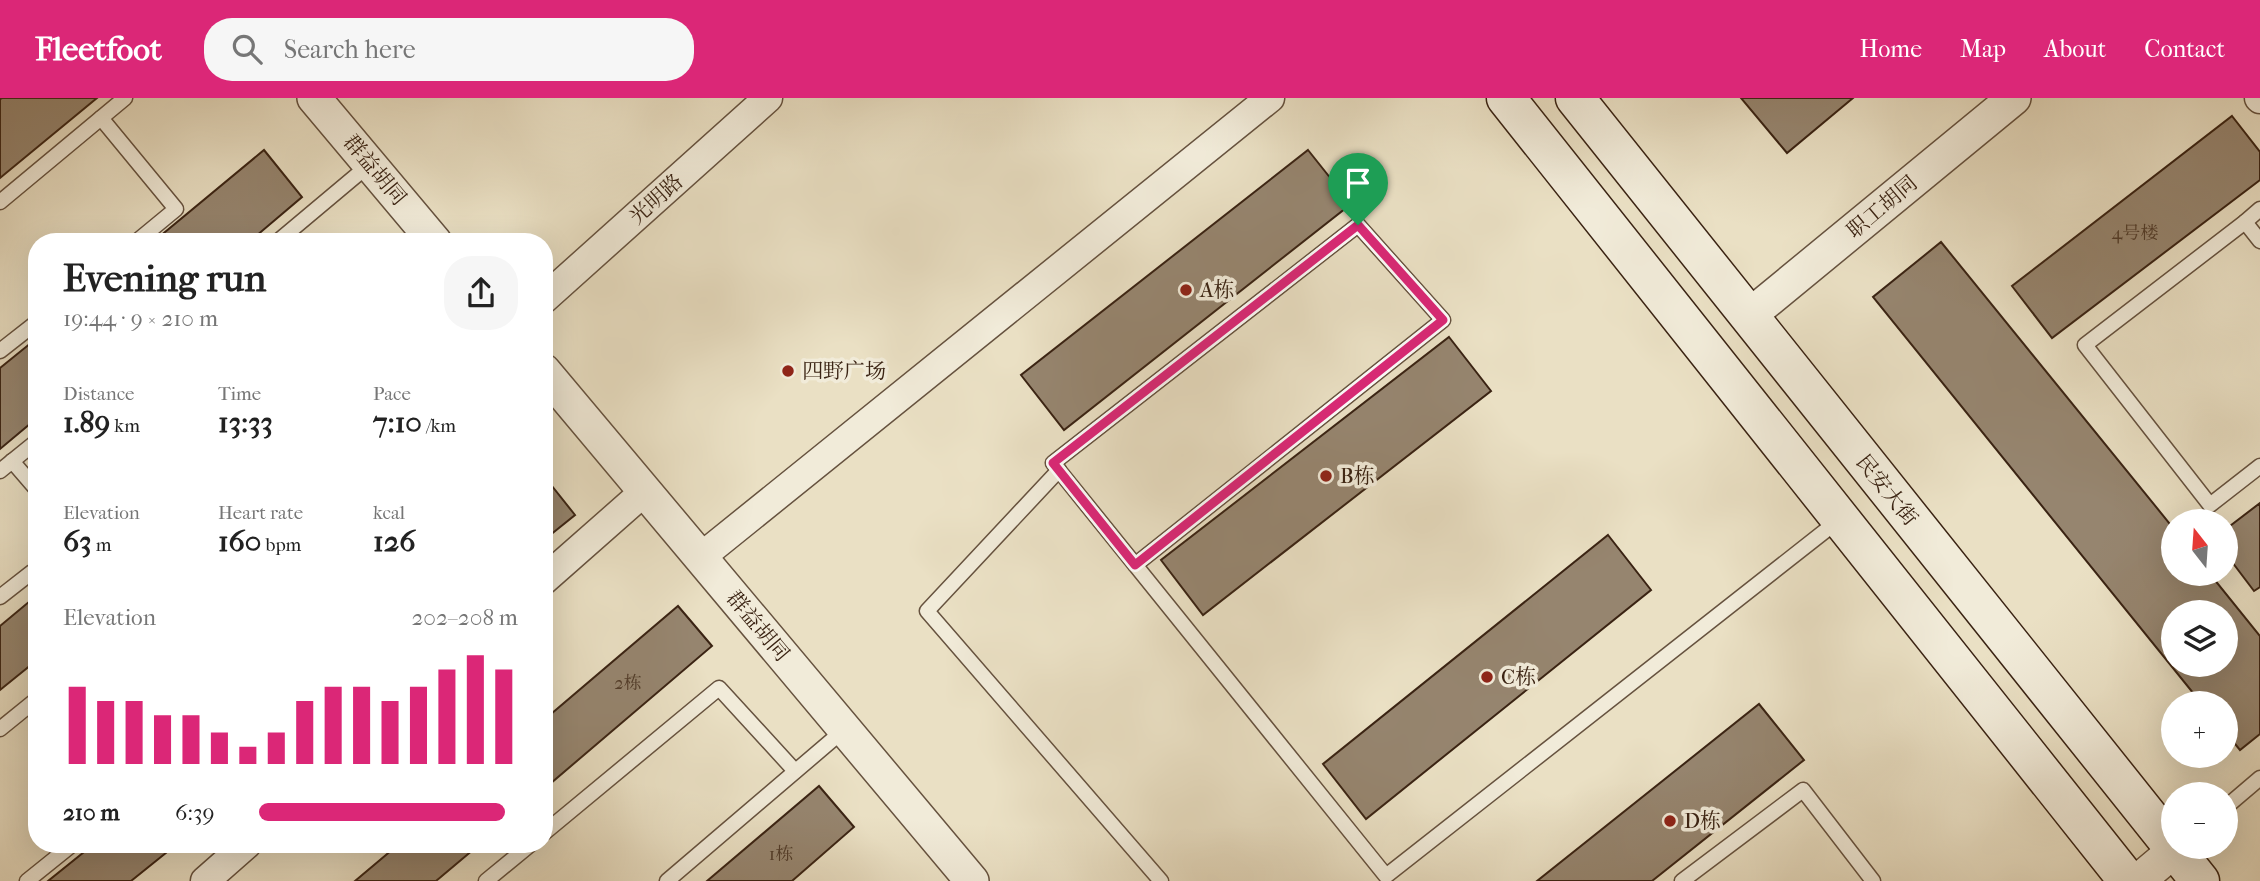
<!DOCTYPE html>
<meta charset="utf-8">
<style>
body{margin:0;font-family:"IM FELL French Canon","Noto Serif SC",serif;background:#f6f6f6;color:#222;height:100vh;display:flex;flex-direction:column;font-size:26px;white-space:nowrap}
*{box-sizing:border-box;margin:0}
p{font-size:23px;color:#767676}
.icon{flex:none;width:38px;height:38px;fill:none;stroke:currentColor;stroke-width:2;stroke-linecap:round;stroke-linejoin:round}
.map{position:relative;flex:1;overflow:hidden}
.side{position:absolute;left:28px;top:135px;width:525px;height:620px;display:flex;flex-direction:column;background:#fff;border-radius:28px;box-shadow:0 7px 28px #0002}
.side>*{flex:none}
.needle{width:46px;rotate:343deg}
.fabs{position:absolute;left:2161px;top:411px;display:grid;gap:14px}
.fabs a{display:grid;place-items:center;width:77px;height:77px;border-radius:50%;background:#fff;box-shadow:0 7px 28px #0002;font-size:35px}
.pin{position:absolute;display:grid;place-items:center;width:60px;height:60px;color:#fff;margin:-72px -30px;border-radius:50% 50% 50% 0;rotate:-45deg;box-shadow:0 0 7px #0007}
.pin .icon{rotate:45deg}
.round{display:grid;place-items:center;flex:none;width:74px;height:74px;border-radius:28px;background:#f6f6f6}
.overview{display:flex;align-items:center;justify-content:space-between;height:119px;padding:0 35px}
h1{font-size:38px;font-weight:800;line-height:52px}
.metrics{display:grid;grid-template-columns:repeat(3,1fr);gap:10px;height:119px;padding:7px 35px}
.metrics div{display:grid;align-content:center}
.metrics b{font-size:30px;font-weight:800}
.metrics small{font-size:19px;font-weight:400}
.metrics p{font-size:19px}
.chart{height:196px;padding:14px 35px}
.chart p{display:flex;justify-content:space-between}
.chart svg{width:100%;height:126px;margin-top:7px;stroke:#db2777;stroke-width:6}
ul{padding:0 35px;list-style:none;font-size:23px}
li{display:grid;grid-template-columns:112px 84px 1fr;align-items:center;height:52px}
li i{height:18px;border-radius:9px;background:#db2777}
header{display:flex;align-items:center;gap:42px;box-sizing:border-box;height:98px;padding:0 35px;background:#db2777;color:#fff}
header strong{font-size:33px}
nav{display:flex;gap:38px;margin-inline-start:auto;font-size:24px}
.search{width:490px;height:63px;background:#f6f6f6;display:flex;align-items:center;gap:18px;box-sizing:border-box;padding:0 24px;border-radius:28px;color:#767676;font-size:26px}
.map>svg:first-child{display:block}
.building{fill:#96856f;stroke:#3a2313;stroke-width:2;fill-rule:evenodd}
.lines{fill:none;stroke-linecap:round;stroke-linejoin:round}
.service-casing{stroke:#66523f;stroke-width:17}
.minor-casing{stroke:#66523f;stroke-width:31}
.tertiary-casing{stroke:#66523f;stroke-width:36}
.secondary-casing{stroke:#3a2313;stroke-width:41}
.service{stroke:#f1ebd9;stroke-width:14}
.minor{stroke:#f1ebd9;stroke-width:28}
.tertiary{stroke:#f1ebd9;stroke-width:33}
.secondary{stroke:#f1ebd9;stroke-width:38}
.route-casing{stroke:#fff;stroke-width:14}
.route{stroke:#db2777;stroke-width:9}
.poi-dot{fill:#8f2418;stroke:#f1ebd9;stroke-width:2.5}
.labels{text-anchor:middle;dominant-baseline:central;stroke-width:7;stroke-linejoin:round;paint-order:stroke}
.number-label{font-size:18px;fill:#513c2a}
.street-label{font-size:21px;fill:#3a2313;stroke:#f1ebd9}
.poi-label{font-size:21px;fill:#3a2313;stroke:#f1ebd9;text-anchor:start}
</style>
<header>
<strong>Fleetfoot</strong>
<div class="search"><svg class="icon" aria-label="search" viewBox="0 0 24 24"><circle cx="10" cy="10" r="6"/><path d="M15 15l6 6"/></svg>Search here</div>
<nav><a>Home</a><a>Map</a><a>About</a><a>Contact</a></nav>
</header>
<div class="map">
<svg width="2260" height="783" viewBox="0 0 2260 783">
<rect width="100%" height="100%" fill="#eae0c4"/>
<filter id="stains"><feTurbulence type="fractalNoise" baseFrequency=".00286" numOctaves="4"/><feColorMatrix values="0 0 0 0 .2 0 0 0 0 .09 0 0 0 0 .02 0 0 0 .5 -.17"/></filter>
<radialGradient id="worn" r=".72"><stop offset=".6" stop-color="#630" stop-opacity="0"/><stop offset="1" stop-color="#630" stop-opacity=".3"/></radialGradient>
<g class="building">
<polygon points="2,0 97,0 0,80 0,1"/>
<polygon points="1741,0 1853,0 1787,55"/>
<polygon points="2232,18 2260,54 2260,82 2052,240 2012,188"/>
<polygon points="264,52 302,99 249,144 153,144"/>
<polygon points="1308,52 1351,106 1064,332 1021,277"/>
<path d="M1941 144 2174 431V476H2210L2260 538V636L2240 652 2226 635V606H2202L1873 199ZM2174 514H2226V567H2174Z"/>
<polygon points="1449,239 1491,293 1203,517 1161,462"/>
<polygon points="37,240 37,320 0,351 0,270"/>
<polygon points="544,378 575,417 544,442"/>
<polygon points="2260,405 2260,489 2254,493 2226,456 2226,431"/>
<polygon points="1608,437 1651,492 1366,721 1323,666"/>
<polygon points="36,498 37,562 0,592 0,528"/>
<polygon points="678,508 712,548 544,691 544,622"/>
<polygon points="1759,606 1804,662 1652,783 1537,783"/>
<polygon points="819,688 854,729 792,783 707,783"/>
<polygon points="94,746 177,746 131,783 48,783"/>
<polygon points="399,746 480,746 436,783 355,783"/>
</g>
<g class="lines">
<defs>
<g id="service">
<polyline points="101,20 176,111 136,144"/>
<polyline points="0,104 125,0"/>
<polyline points="2245,124 2260,111"/>
<polyline points="2260,143 2245,124 2085,247 2210,407 2260,368"/>
<polyline points="277,144 370,66"/>
<polyline points="0,253 37,224"/>
<polyline points="12,363 37,392"/>
<polyline points="1059,372 927,513 1161,783"/>
<polyline points="0,373 37,343"/>
<polyline points="1135,467 1443,222 1358,127 1053,365 1386,778 1839,422"/>
<polyline points="0,499 32,474 37,480"/>
<polyline points="0,631 37,601"/>
<polyline points="2226,709 2260,680"/>
<polyline points="544,735 719,590 795,673"/>
<polyline points="27,783 73,746"/>
<polyline points="486,783 531,746"/>
<polyline points="667,783 845,631"/>
<polyline points="1682,783 1803,692 1873,783"/>
</g>
<g id="minor">
<polyline points="2259,0 2260,1"/>
<polyline points="544,201 768,0"/>
<polyline points="701,459 1270,0"/>
<polyline points="544,482 645,393"/>
<polyline points="205,783 247,746"/>
</g>
<g id="tertiary">
<polyline points="314,0 435,144"/>
<polyline points="1749,218 2014,0"/>
<polyline points="544,273 972,783"/>
<polyline points="2138,783 2175,752"/>
</g>
<g id="secondary">
<polyline points="1506,0 2128,783"/>
<polyline points="1575,0 2200,783"/>
</g>
</defs>
<use href="#service" class="service-casing"/>
<use href="#minor" class="minor-casing"/>
<use href="#tertiary" class="tertiary-casing"/>
<use href="#secondary" class="secondary-casing"/>
<use href="#service" class="service"/>
<use href="#minor" class="minor"/>
<use href="#tertiary" class="tertiary"/>
<use href="#secondary" class="secondary"/>
</g>
<g class="lines">
<defs>
<polygon id="route" points="1358,127 1443,222 1135,467 1053,365"/>
</defs>
<use href="#route" class="route-casing"/>
<use href="#route" class="route"/>
</g>
<g class="poi-dot">
<circle cx="1186" cy="192" r="7"/>
<circle cx="788" cy="273" r="7"/>
<circle cx="1326" cy="378" r="7"/>
<circle cx="1487" cy="579" r="7"/>
<circle cx="1670" cy="723" r="7"/>
</g>
<g class="labels">
<g class="number-label">
<text x="2135" y="135">4号楼</text>
<text x="628" y="585">2栋</text>
<text x="781" y="756">1栋</text>
</g>
<g class="street-label">
<text transform="translate(375 72) rotate(50)">群益胡同</text>
<text transform="translate(656 101) rotate(-42)">光明路</text>
<text transform="translate(1882 109) rotate(-40)">职工胡同</text>
<text transform="translate(1887 392) rotate(51)">民安大街</text>
<text transform="translate(758 528) rotate(50)">群益胡同</text>
</g>
<g class="poi-label">
<text x="1200" y="192">A栋</text>
<text x="802" y="273">四野广场</text>
<text x="1340" y="378">B栋</text>
<text x="1501" y="579">C栋</text>
<text x="1684" y="723">D栋</text>
</g>
</g>
<rect width="100%" height="100%" filter="url(#stains)"/>
<rect width="100%" height="100%" fill="url(#worn)"/>
</svg>
<div class="fabs">
<a><svg class="needle" viewBox="-14 -14 28 28"><path d="M0-13l5 13h-10z" fill="#e53935"/><path d="M0 13l5-13h-10z" fill="#767676"/></svg></a>
<a><svg class="icon" aria-label="layers" viewBox="0 0 24 24"><path d="M12 4l9 5-9 5-9-5zM3 14l9 5 9-5"/></svg></a>
<a>+</a>
<a>−</a>
</div>
<div class="pin" style="left:1358px;top:127px;background:#1e9e55"><svg class="icon" aria-label="arrive" viewBox="0 0 24 24"><path d="M6 21V4h12l-3 4 3 4H6"/></svg></div>
<section class="side">
<div class="overview"><div><h1>Evening run</h1><p>19:44 · 9 × 210 m</p></div><a class="round"><svg class="icon" aria-label="share" viewBox="0 0 24 24"><path d="M12 15V3M7 8l5-5 5 5M5 13v7h14v-7"/></svg></a></div>
<div class="metrics">
<div><p>Distance</p><b>1.89<small> km</small></b></div>
<div><p>Time</p><b>13:33</b></div>
<div><p>Pace</p><b>7:10<small> /km</small></b></div>
</div>
<div class="metrics">
<div><p>Elevation</p><b>63<small> m</small></b></div>
<div><p>Heart rate</p><b>160<small> bpm</small></b></div>
<div><p>kcal</p><b>126</b></div>
</div>
<div class="chart"><p><span>Elevation</span>202–208 m</p>
<svg viewBox="0 0 160 44" preserveAspectRatio="none"><path d="M5 44V17M15 44V22M25 44V22M35 44V27M45 44V27M55 44V33M65 44V38M75 44V33M85 44V22M95 44V17M105 44V17M115 44V22M125 44V17M135 44V11M145 44V6M155 44V11"/></svg>
</div>
<ul>
<li><b>210 m</b>6:39<i style="width:95%"></i></li>
</ul>
</section>
</div>
